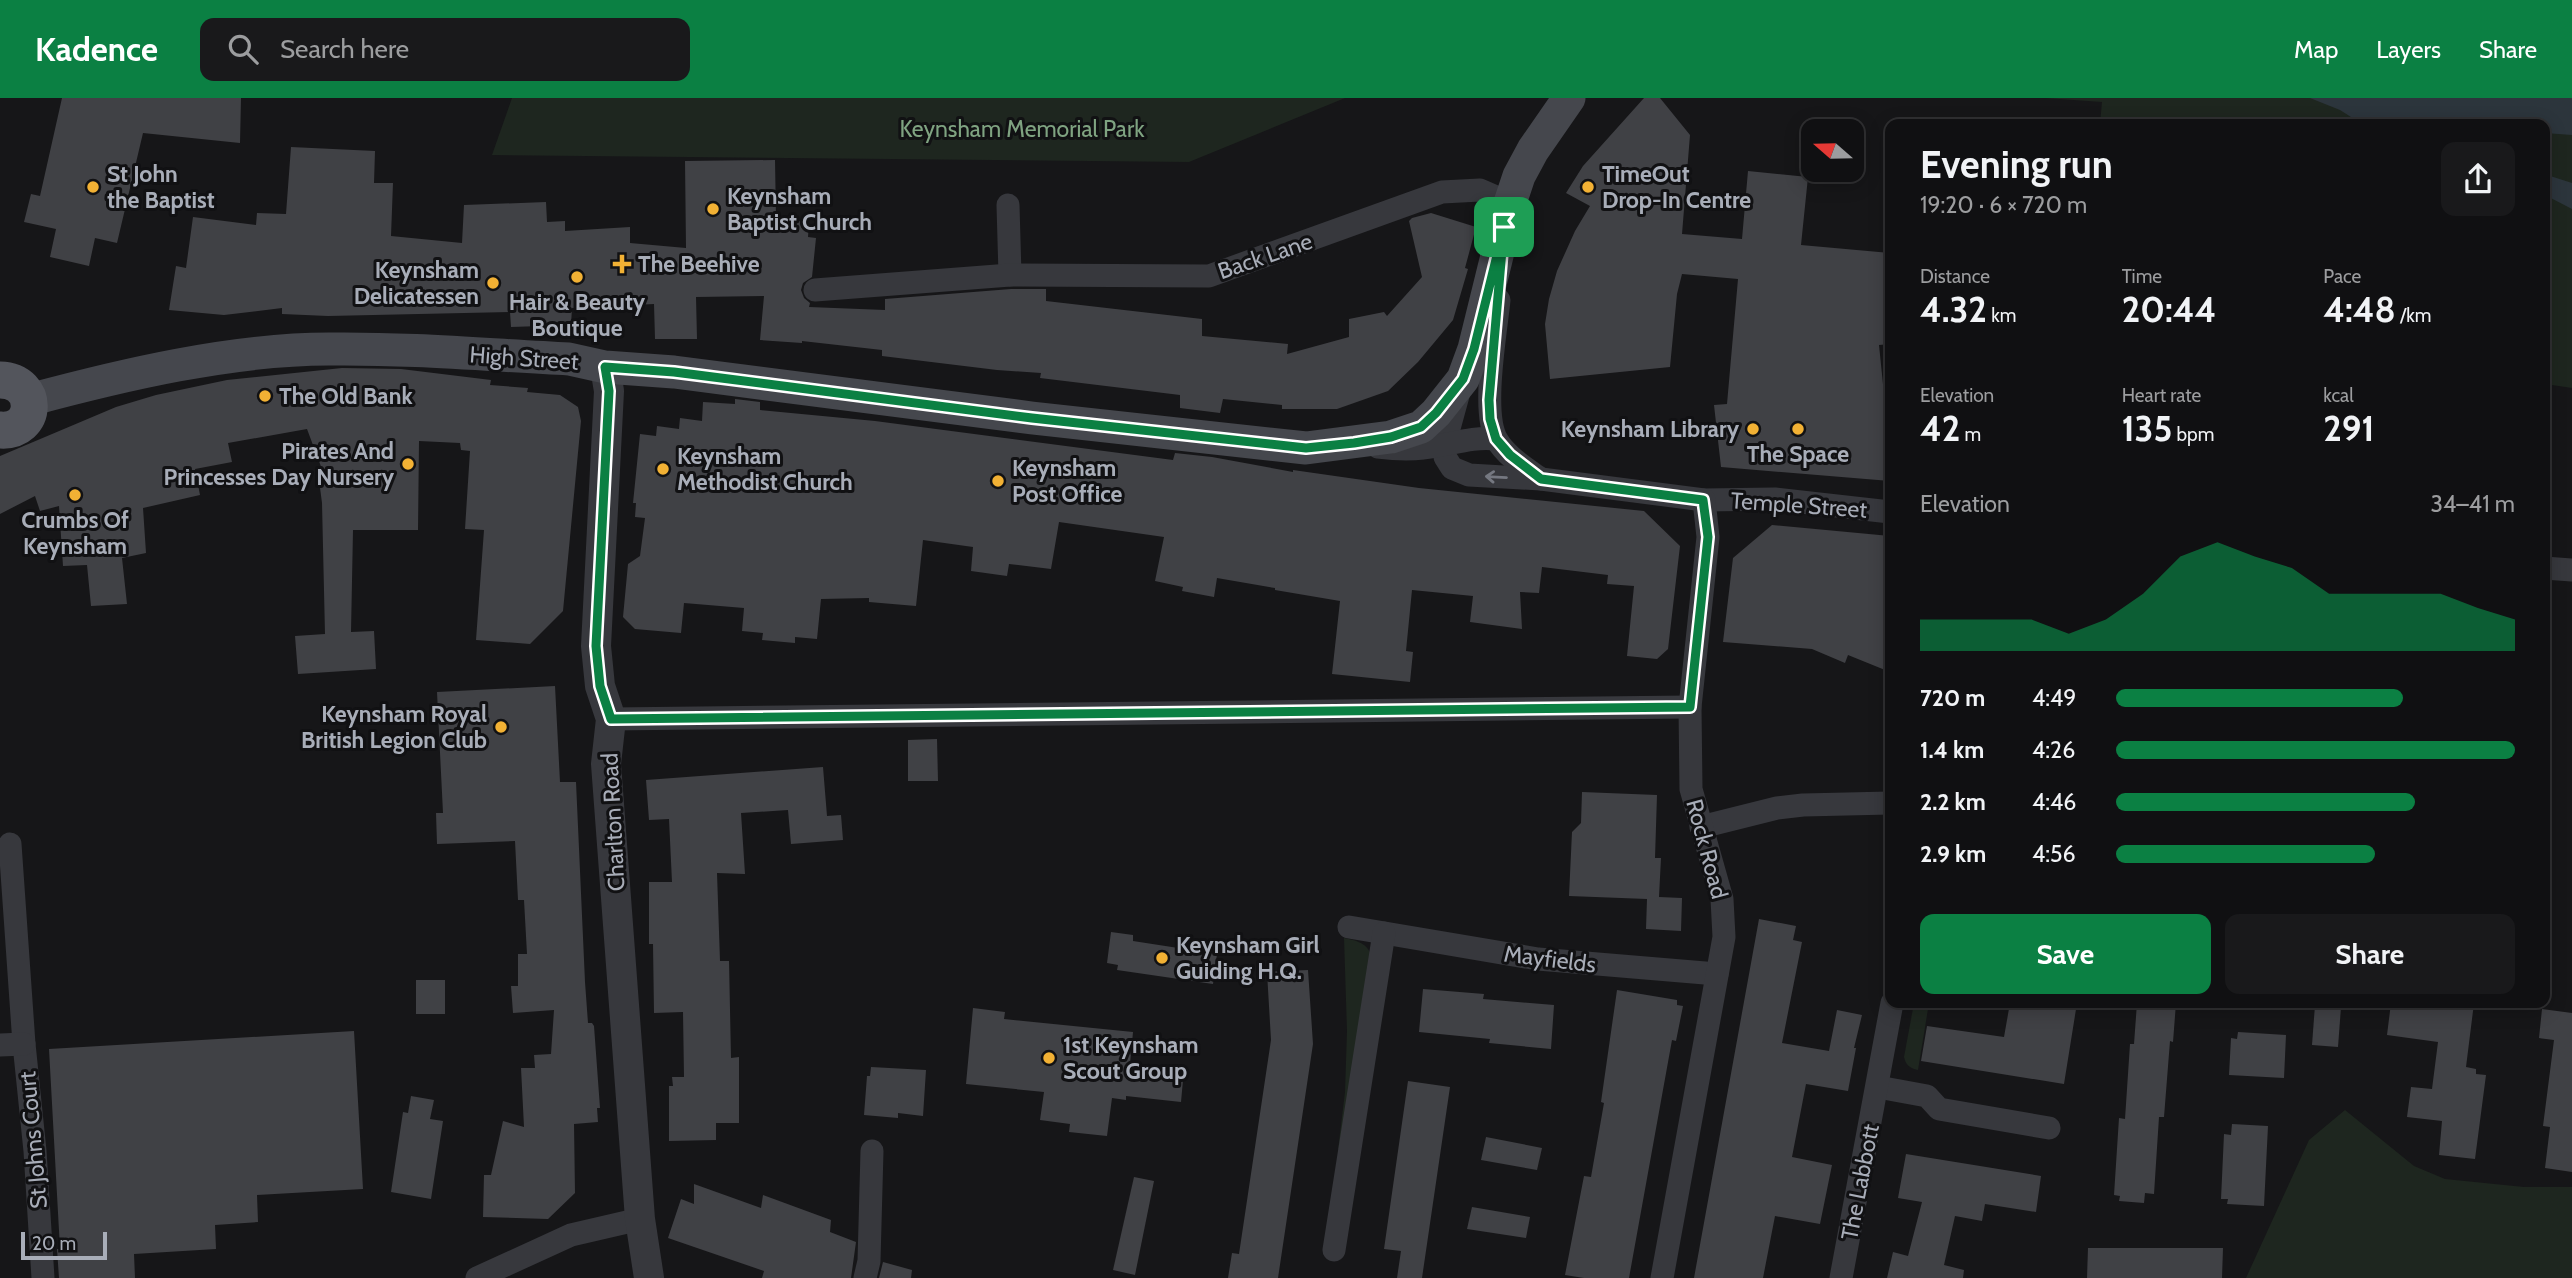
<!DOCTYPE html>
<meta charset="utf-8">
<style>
body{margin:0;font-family:Cabin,sans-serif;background:#19191b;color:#f1f3f6;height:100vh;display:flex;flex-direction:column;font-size:26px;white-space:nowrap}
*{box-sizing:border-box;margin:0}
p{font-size:23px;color:#9c9d9f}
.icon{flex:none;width:38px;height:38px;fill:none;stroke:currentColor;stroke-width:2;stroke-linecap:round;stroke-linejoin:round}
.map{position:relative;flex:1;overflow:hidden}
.drawer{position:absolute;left:1885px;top:21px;width:665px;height:889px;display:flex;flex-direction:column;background:#101012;border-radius:14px;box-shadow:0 4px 18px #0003,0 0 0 2px #303032}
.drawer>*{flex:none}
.needle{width:46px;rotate:290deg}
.fabs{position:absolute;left:1801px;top:21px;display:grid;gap:14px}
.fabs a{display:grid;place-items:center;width:63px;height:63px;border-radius:14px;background:#101012;box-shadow:0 4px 18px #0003,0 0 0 2px #303032;font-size:35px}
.scale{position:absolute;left:21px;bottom:18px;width:86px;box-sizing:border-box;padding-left:7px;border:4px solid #a8adb8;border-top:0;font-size:19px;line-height:24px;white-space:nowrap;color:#a8adb8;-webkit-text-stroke:5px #111113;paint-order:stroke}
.pin{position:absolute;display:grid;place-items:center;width:60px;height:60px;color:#fff;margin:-30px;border-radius:14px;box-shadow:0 4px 10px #0006}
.round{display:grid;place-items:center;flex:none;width:74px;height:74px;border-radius:14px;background:#19191b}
.summary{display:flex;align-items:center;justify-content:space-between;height:119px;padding:0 35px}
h1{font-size:38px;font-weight:800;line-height:52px}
.stats{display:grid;grid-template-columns:repeat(3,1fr);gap:10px;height:119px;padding:7px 35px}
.stats div{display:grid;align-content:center}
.stats b{font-size:35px;font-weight:800}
.stats small{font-size:19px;font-weight:400}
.stats p{font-size:19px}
.chart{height:196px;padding:14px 35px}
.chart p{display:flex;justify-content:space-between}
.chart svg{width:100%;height:126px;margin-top:7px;fill:#0b8043;opacity:.7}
.action{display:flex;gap:14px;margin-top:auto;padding:14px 35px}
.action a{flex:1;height:80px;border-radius:14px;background:#0b8043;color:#fff;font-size:28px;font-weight:800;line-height:80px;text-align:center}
.action a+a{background:#19191b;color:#f1f3f6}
ul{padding:0 35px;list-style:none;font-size:23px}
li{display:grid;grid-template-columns:112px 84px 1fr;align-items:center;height:52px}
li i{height:18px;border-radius:9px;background:#0b8043}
header{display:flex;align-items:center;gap:42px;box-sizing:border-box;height:98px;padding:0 35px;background:#0b8043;color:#fff}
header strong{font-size:33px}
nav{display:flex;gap:38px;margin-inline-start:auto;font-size:24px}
.search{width:490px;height:63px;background:#19191b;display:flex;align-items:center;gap:18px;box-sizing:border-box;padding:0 24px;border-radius:14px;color:#9c9d9f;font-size:26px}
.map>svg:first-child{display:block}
.green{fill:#1e261f}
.water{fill:#2c353c}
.building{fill:#404145}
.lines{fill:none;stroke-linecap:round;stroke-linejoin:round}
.minor{stroke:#37383d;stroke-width:23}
.tertiary{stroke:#37383d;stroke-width:30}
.secondary{stroke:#45474d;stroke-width:33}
.primary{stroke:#53555c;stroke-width:37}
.oneway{stroke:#757881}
.route-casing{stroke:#fff;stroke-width:14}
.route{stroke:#0b8043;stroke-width:9}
.poi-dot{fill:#f2b134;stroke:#111113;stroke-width:2.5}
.labels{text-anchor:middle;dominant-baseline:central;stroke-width:6;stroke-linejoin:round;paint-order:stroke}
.park-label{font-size:23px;fill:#7fa381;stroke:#111113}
.poi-label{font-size:23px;font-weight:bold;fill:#a8adb8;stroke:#111113;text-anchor:start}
.street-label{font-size:23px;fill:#a8adb8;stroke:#111113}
</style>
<header>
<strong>Kadence</strong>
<div class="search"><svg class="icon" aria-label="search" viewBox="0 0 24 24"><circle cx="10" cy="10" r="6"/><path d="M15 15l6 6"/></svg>Search here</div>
<nav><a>Map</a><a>Layers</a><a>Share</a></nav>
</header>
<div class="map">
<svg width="2572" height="1180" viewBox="0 0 2572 1180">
<rect width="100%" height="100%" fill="#161618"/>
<g class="green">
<polygon points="512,0 1345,0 1189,64 492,57"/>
<polygon points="2045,0 2572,0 2572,290 2545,286 2544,26 2100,26 2102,4"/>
<path d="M1344 840C1357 843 1365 844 1371 856L1342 1048 1338 1052 1345 994 1347 933Z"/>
<path d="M1914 905H1929L1918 972C1909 970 1906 967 1904 959Z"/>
<polygon points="2345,1012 2414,1068 2445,1081 2524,1089 2572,1089 2572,1180 2246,1180 2309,1042"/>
</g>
<g class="water">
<polygon points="2310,0 2572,0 2572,37 2545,35 2544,26 2426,26 2407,23 2391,26 2362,26 2340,12"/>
<polygon points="2544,76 2572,85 2572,111 2545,97"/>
</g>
<g class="building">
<polygon points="62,0 241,0 240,45 143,35 117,145 95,140 89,168 50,159 56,131 24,124 31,96 40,98"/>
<polygon points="1644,0 1660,0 1690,37 1682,136 1742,141 1748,73 1808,79 1801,147 1890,155 1890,246 1879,247 1890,355 1890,383 1721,369 1714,307 1727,306 1738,181 1682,176 1677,196 1670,269 1550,281 1545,226 1549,201 1557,173 1575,133 1590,108 1566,95 1583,68"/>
<polygon points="291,49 375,53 374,85 393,85 391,138 462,145 464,107 546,104 547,124 565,123 565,133 630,129 630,145 686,150 685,63 775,62 776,120 809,124 808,139 816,140 812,179 803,185 801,192 804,200 810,205 809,209 885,212 885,201 1011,191 1046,191 1046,203 1202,221 1202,238 1288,246 1287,256 1349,239 1349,221 1384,214 1387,218 1422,179 1409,123 1412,120 1431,115 1476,129 1465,170 1468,171 1453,222 1418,264 1388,293 1337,311 1282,311 1282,307 1223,301 1220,315 1180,310 1180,297 1040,280 1041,275 997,272 882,258 882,252 802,243 802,245 760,242 764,198 696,199 697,241 655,241 654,206 572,210 571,227 511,229 510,214 328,218 282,216 282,210 224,217 169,212 176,168 186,170 193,119 256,127 257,115 286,116"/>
<polygon points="342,270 401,271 491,282 490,287 528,290 527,294 560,297 578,309 581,323 563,513 530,546 476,542 484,432 465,431 470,353 461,352 460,345 419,343 418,432 353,432 351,534 374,533 376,571 298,576 295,538 325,536 322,405 319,382 326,382 307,331 228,345 232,364 195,371 200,397 143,410 146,455 122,460 127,506 91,508 87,467 63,468 59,408 40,413 35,398 0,416 0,358 116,309 156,297 227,282"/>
<polygon points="735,301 760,304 760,312 875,323 1173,362 1175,355 1212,359 1293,374 1293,372 1419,390 1644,413 1680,448 1668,551 1657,561 1627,558 1634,488 1607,486 1608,477 1542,469 1539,495 1520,494 1522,531 1470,524 1473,498 1412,492 1406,553 1413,554 1410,584 1332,576 1340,503 1275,492 1275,490 1217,480 1214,499 1182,493 1183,489 1155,483 1164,439 1059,424 1051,471 1009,466 1007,478 971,473 973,449 923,442 916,508 869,504 869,500 821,501 817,541 795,539 795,545 762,542 763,535 742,533 744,510 684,505 681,535 635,531 623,519 628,466 640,458 645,420 635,419 636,405 633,405 640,336 656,338 657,328 679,331 680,320 702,323 703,304 735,306"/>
<polygon points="1772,427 1890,438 1890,574 1848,557 1845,565 1812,551 1723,544 1733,460"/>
<polygon points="555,588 560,684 576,684 585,884 588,925 592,925 594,928 600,1010 597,1010 598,1024 574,1026 575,1095 548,1121 483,1119 484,1077 491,1077 503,1023 524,1029 521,970 535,970 534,957 551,956 554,912 513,915 511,888 518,888 518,856 527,856 524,802 518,802 515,743 437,746 436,715 443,715 437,594"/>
<polygon points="937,641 938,683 908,683 908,642"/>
<polygon points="823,669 827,718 841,717 843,742 791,746 788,712 741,715 745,776 717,775 720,863 729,863 731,960 739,959 739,1025 716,1025 716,1042 669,1043 669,988 673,988 672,979 684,979 683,914 654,915 653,846 649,846 649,784 672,784 669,721 649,722 646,682"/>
<polygon points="1582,694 1657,697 1655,760 1661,760 1659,799 1682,800 1681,833 1646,831 1647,801 1569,798 1572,734 1581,725"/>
<polygon points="1759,821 1796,828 1793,842 1802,844 1782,945 1829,953 1837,912 1862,917 1854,950 1856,950 1848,993 1806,986 1792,1059 1832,1067 1820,1126 1775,1118 1763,1180 1694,1180"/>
<polygon points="1111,834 1133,837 1133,843 1217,856 1213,886 1117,872 1118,867 1107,865"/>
<polygon points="1308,872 1313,946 1278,1180 1228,1180 1232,1155 1239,1156 1271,942 1267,874"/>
<rect x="416" y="882" width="29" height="34"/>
<polygon points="1423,891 1484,896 1483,901 1554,907 1551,951 1489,945 1490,941 1419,934"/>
<polygon points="1617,892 1677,902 1677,907 1683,908 1676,943 1672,942 1629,1180 1584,1180 1565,1177 1584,1078 1591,1079 1604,1005 1601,1004"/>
<polygon points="2010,905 2077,905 2064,986 1921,963 1927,928 2004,939"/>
<polygon points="2137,905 2176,905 2173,944 2170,943 2164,1019 2159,1019 2154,1096 2145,1095 2144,1105 2119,1103 2120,1098 2114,1097 2119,1020 2125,1021 2130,946 2134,946"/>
<polygon points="2391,905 2474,905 2466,969 2476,971 2476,976 2486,977 2475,1061 2439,1057 2442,1023 2407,1019 2411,989 2432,991 2438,944 2387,937"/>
<polygon points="2315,907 2341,909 2338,949 2312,947"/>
<polygon points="973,910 1005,914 1004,921 1133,934 1130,966 1184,971 1181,1004 1126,998 1126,1002 1112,1000 1107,1038 1069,1034 1070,1026 1040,1022 1044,994 966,986"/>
<polygon points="2542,911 2572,915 2572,1074 2545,1070 2550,1029 2543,1028 2554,942 2539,940"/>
<polygon points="354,933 363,1091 257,1097 258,1124 215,1127 216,1151 134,1156 135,1180 59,1180 57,1151 60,1151 49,951"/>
<polygon points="2238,934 2286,937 2284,980 2229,977 2231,940 2237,941"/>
<polygon points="871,969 926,972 923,1018 898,1015 898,1020 864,1017 867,978 870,978"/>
<polygon points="1408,983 1450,989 1422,1180 1397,1180 1401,1153 1384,1151"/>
<polygon points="411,998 434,1002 430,1021 443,1023 431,1101 391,1094 403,1014 408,1015"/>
<polygon points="2232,1026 2268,1028 2264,1108 2227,1106 2228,1101 2221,1101 2224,1036 2231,1037"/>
<polygon points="1486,1039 1542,1050 1537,1072 1481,1062"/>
<polygon points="1906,1056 2041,1078 2036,1114 1985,1106 1982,1123 1955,1118 1944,1167 1964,1172 1963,1180 1887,1180 1893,1154 1908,1158 1922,1104 1898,1100"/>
<polygon points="1134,1079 1154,1083 1135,1177 1113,1172"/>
<polygon points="694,1086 761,1110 763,1097 831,1122 830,1134 856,1144 851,1180 762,1180 764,1173 668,1140 681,1101 694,1106"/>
<polygon points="1472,1109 1530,1119 1526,1140 1467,1131"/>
<polygon points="2088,1150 2223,1150 2222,1180 2087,1180"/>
<polygon points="883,1164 912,1172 911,1180 879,1180"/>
</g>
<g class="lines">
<g class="minor">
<polyline points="1008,107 1010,177"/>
<polyline points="815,192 1010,177 1209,178 1442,94 1480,92 1510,105"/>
<path d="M1499 202C1496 234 1481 315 1497 342 1506 358 1526 370 1541 381"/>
<polyline points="1459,294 1445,345 1445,359 1452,370 1469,377 1541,381 1704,402 1775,401 1890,414"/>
<path d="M1378 349C1393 351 1408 352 1423 350 1448 348 1470 338 1496 341"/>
<polyline points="2544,470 2572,472"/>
<polyline points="611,621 1690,609"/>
<polyline points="1701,729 1777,710 1803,707 1890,705"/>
<polyline points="10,746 24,946 35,1053 43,1180"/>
<polyline points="1349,829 1538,861 1717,876"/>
<polyline points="0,947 24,946"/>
<polyline points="1878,989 1927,998 1939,1011 2049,1030"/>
<polyline points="1334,1152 1384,835"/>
<polyline points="477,1180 571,1137 640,1121"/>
<polyline points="865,1180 869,1163 872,1053"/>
<polyline points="1662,1180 1724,839 1722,801 1691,691 1690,609 1708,439 1704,402"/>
<polyline points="1841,1180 1892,905"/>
</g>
<polyline class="tertiary" points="605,269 609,293 596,548 600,588 611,621 606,666 640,1121 649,1180"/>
<path class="secondary" d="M29 302C122 277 232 251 329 251 408 250 489 257 569 261L605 269 674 274 1032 320 1306 350 1391 339 1421 329 1436 315 1463 281 1474 251 1510 105 1519 78 1533 52 1569 0"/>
<path class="primary" d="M0 282C40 283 38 335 0 332"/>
</g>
<defs><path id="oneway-shaft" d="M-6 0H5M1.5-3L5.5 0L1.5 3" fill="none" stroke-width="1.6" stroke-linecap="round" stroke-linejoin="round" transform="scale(1.75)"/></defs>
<use class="oneway" href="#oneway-shaft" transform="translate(1496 379) rotate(-177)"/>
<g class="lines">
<defs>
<polygon id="route" points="1504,129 1489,302 1490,321 1496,341 1510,357 1541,381 1703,402 1708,439 1690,609 611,621 600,588 596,548 609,293 605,269 674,274 1032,320 1306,350 1354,345 1391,339 1421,329 1436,315 1463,281 1474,251"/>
</defs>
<use href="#route" class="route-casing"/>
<use href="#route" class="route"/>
</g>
<g class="poi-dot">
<circle cx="93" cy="89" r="7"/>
<circle cx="1588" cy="89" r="7"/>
<circle cx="713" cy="111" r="7"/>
<path d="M618.5 155.5h7v7h7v7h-7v7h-7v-7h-7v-7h7z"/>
<circle cx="577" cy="179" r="7"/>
<circle cx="493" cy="185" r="7"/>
<circle cx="265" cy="298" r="7"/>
<circle cx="1753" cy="331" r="7"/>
<circle cx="1798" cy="331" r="7"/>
<circle cx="408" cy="366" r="7"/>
<circle cx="663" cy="371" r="7"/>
<circle cx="998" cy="383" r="7"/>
<circle cx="75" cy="397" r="7"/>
<circle cx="501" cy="629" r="7"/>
<circle cx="1162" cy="860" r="7"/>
<circle cx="1049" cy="960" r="7"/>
</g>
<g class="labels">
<g class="park-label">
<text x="1022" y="31">Keynsham Memorial Park</text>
</g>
<g class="poi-label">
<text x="107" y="76">St John<tspan x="107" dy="26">the Baptist</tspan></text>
<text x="1602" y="76">TimeOut<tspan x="1602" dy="26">Drop-In Centre</tspan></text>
<text x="727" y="98">Keynsham<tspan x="727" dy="26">Baptist Church</tspan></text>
<text x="638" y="166">The Beehive</text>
<text x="479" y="172" text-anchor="end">Keynsham<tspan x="479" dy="26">Delicatessen</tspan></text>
<text x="577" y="204" text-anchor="middle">Hair &amp; Beauty<tspan x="577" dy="26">Boutique</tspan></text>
<text x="279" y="298">The Old Bank</text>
<text x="1739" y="331" text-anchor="end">Keynsham Library</text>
<text x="394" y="353" text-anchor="end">Pirates And<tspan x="394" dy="26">Princesses Day Nursery</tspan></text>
<text x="1798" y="356" text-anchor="middle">The Space</text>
<text x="677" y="358">Keynsham<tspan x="677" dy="26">Methodist Church</tspan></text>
<text x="1012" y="370">Keynsham<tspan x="1012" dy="26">Post Office</tspan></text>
<text x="75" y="422" text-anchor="middle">Crumbs Of<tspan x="75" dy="26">Keynsham</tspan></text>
<text x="487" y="616" text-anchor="end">Keynsham Royal<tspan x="487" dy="26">British Legion Club</tspan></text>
<text x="1176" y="847">Keynsham Girl<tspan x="1176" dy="26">Guiding H.Q.</tspan></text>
<text x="1063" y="947">1st Keynsham<tspan x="1063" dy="26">Scout Group</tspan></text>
</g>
<g class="street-label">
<text transform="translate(1265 158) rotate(-19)">Back Lane</text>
<text transform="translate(524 260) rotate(4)">High Street</text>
<text transform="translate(1799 407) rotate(4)">Temple Street</text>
<text transform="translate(613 724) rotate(-93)">Charlton Road</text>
<text transform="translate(1707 751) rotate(75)">Rock Road</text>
<text transform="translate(1550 861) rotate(7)">Mayfields</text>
<text transform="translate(33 1042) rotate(-95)">St Johns Court</text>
<text transform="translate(1860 1084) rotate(-79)">The Labbott</text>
</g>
</g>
</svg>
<div class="fabs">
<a><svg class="needle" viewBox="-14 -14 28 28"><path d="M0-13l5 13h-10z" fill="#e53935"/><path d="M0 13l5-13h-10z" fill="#9c9d9f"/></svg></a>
</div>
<div class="scale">20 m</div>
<div class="pin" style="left:1504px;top:129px;background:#1e9e55"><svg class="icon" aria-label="arrive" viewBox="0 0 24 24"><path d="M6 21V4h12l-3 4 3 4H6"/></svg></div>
<section class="drawer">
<div class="summary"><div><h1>Evening run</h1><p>19:20 · 6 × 720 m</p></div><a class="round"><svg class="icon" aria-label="share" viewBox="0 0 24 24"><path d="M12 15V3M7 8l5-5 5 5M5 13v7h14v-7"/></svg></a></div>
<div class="stats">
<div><p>Distance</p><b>4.32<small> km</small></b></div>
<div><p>Time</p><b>20:44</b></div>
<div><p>Pace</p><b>4:48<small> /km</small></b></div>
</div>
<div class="stats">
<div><p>Elevation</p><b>42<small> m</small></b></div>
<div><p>Heart rate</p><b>135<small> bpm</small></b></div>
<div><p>kcal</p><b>291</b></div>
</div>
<div class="chart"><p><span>Elevation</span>34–41 m</p>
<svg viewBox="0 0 160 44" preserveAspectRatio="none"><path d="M0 44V33L10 33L20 33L30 33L40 38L50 33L60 24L70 11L80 6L90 11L100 15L110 24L120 24L130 24L140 24L150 29L160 33V44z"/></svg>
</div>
<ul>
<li><b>720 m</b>4:49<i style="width:72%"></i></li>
<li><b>1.4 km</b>4:26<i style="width:100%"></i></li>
<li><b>2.2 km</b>4:46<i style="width:75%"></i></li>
<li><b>2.9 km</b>4:56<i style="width:65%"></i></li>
</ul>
<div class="action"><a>Save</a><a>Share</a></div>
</section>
</div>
